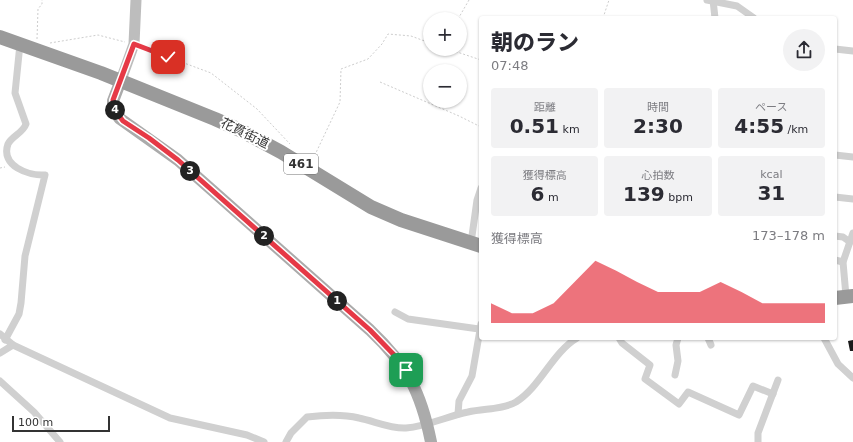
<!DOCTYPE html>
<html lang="ja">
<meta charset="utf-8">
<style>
body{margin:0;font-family:"DejaVu Sans","Noto Sans JP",sans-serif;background:#f2f2f3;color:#2b2b33;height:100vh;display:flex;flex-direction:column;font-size:15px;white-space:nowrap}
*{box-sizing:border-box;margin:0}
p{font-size:13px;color:#7c7c81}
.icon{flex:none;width:22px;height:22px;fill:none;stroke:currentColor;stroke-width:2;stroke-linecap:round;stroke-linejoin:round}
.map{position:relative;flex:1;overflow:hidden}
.panel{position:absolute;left:479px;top:16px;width:358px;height:324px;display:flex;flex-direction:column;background:#fff;border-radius:4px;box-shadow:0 1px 3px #0004}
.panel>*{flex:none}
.controls{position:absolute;left:423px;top:12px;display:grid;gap:8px}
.controls a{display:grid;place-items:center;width:44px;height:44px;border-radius:50%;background:#fff;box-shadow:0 1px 3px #0004;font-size:20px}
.scale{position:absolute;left:12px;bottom:10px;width:98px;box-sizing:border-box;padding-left:4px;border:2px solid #333;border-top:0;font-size:11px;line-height:14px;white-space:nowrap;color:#333;-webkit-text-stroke:3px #fff;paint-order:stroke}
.pin{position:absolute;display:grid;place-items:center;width:34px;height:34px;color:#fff;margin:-17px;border-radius:8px;box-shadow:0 2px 6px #0006}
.km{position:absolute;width:20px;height:20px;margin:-10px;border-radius:50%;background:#222;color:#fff;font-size:11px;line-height:20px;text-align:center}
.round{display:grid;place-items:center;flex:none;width:42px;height:42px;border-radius:21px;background:#f2f2f3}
.overview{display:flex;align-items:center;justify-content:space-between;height:68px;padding:0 12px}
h1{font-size:22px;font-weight:800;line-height:30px}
.stats{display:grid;grid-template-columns:repeat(3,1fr);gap:6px;height:68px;padding:4px 12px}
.stats div{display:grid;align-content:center;border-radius:4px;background:#f2f2f3;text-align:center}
.stats b{font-size:20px;font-weight:800}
.stats small{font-size:11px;font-weight:400}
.stats p{font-size:11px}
.chart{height:112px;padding:8px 12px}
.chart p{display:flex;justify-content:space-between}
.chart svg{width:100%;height:72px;margin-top:4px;fill:#e63946;opacity:.7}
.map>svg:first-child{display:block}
.building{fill:#1a1a1a}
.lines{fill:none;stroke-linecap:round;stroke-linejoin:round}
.path{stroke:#cdcdcd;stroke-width:1;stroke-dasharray:2 2;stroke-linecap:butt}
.street{stroke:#d0d0d0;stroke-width:7}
.secondary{stroke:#bdbdbd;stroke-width:11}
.primary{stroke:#ababab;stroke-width:12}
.highway{stroke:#9a9a9a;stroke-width:14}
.route-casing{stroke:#fff;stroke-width:8}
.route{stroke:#e63946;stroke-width:5}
.labels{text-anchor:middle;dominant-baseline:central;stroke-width:4;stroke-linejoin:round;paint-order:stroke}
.shield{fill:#fff;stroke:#707070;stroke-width:1}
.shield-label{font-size:12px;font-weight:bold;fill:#333}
.street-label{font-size:13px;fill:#333;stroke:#fff}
</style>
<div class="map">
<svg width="853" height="442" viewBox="0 0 853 442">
<rect width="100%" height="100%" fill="#fff"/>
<polygon class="building" points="853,340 853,351 850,351 848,341"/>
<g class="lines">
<g class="path">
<polyline points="603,18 609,0"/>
<polyline points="458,19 469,0"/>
<polyline points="37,39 38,9 42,4 42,0"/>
<polyline points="50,43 98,35 125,42"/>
<polyline points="141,47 211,73 257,109 290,144"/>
<polyline points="448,49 481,60"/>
<polyline points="380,82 459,116 481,127"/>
<polyline points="313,159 340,102 341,69 368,59 382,44 388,34 411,36 430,43"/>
<polyline points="0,168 5,167"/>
</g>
<g class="street">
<polyline points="707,0 737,6 754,18"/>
<polyline points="713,0 715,18"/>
<polyline points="835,49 853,51"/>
<polyline points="835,155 853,157"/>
<polyline points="835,197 853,199"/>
<polyline points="835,236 843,237 850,242"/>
<polyline points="471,243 477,200 481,188"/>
<polyline points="835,260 843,262"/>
<polyline points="846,296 843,262 853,233"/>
<polyline points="395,312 408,319 479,329"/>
<polyline points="0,334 13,345 170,418 247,435 264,442"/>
<polyline points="619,338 622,343 650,365 645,379 679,404 688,392 739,415 753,386 773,394"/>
<polyline points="708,338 711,345"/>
<polyline points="824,338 838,364 853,378"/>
<path d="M5 340 19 314 21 303 25 256 45 175C29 176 0 166 8 144 12 136 23 133 26 124L15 93 20 44"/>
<polyline points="0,353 13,345"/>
<polyline points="675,375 678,361 676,345 678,338"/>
<polyline points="0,381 34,412 60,442"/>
<polyline points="458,414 459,401 472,376 481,324"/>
<path d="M286 442 291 433 307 417C324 415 342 414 359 418 374 421 391 429 406 428 428 426 448 416 468 412 484 408 502 410 516 402 541 386 552 353 577 338"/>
<polyline points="758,442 758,433 778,380"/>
</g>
<polyline class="secondary" points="121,80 134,44 136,0"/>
<path class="primary" d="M121 80 113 101V107L119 118 178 160 370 330C407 365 421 392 431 442"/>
<g class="highway">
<polyline points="0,37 101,73 215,119 240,130 281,152 371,207 401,220 481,246"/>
<polyline points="835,298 853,296"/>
</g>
</g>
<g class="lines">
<defs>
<polyline id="route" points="168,57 134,44 113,100 116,112 123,121 149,138 178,160 370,330 399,360 406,370"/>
</defs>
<use href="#route" class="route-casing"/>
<use href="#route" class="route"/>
</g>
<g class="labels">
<rect class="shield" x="284" y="154" width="34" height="20" rx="3"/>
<g class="shield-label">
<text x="301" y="164">461</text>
</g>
<g class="street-label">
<text transform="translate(245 133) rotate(26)">花貫街道</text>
</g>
</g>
</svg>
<div class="controls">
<a>+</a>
<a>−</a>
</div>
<div class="scale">100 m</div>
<div class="pin" style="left:406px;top:370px;background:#1e9e55"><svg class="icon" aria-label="arrive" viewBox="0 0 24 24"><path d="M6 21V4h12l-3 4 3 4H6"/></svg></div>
<div class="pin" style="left:168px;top:57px;background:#d93025"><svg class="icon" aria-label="check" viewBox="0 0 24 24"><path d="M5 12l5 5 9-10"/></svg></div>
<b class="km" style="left:337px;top:301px">1</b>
<b class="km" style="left:264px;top:236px">2</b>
<b class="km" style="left:190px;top:171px">3</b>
<b class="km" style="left:115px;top:110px">4</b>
<section class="panel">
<div class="overview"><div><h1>朝のラン</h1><p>07:48</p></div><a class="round"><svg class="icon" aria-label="share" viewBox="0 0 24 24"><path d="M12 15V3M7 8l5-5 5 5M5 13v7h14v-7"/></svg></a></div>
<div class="stats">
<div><p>距離</p><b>0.51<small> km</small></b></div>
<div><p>時間</p><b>2:30</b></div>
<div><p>ペース</p><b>4:55<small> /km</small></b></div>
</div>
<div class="stats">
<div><p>獲得標高</p><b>6<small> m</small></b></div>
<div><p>心拍数</p><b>139<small> bpm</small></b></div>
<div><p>kcal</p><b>31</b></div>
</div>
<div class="chart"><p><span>獲得標高</span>173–178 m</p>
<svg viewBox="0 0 160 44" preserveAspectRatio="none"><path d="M0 44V32L10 38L20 38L30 32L40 19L50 6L60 12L70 19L80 25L90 25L100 25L110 19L120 25L130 32L140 32L150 32L160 32V44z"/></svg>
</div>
</section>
</div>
